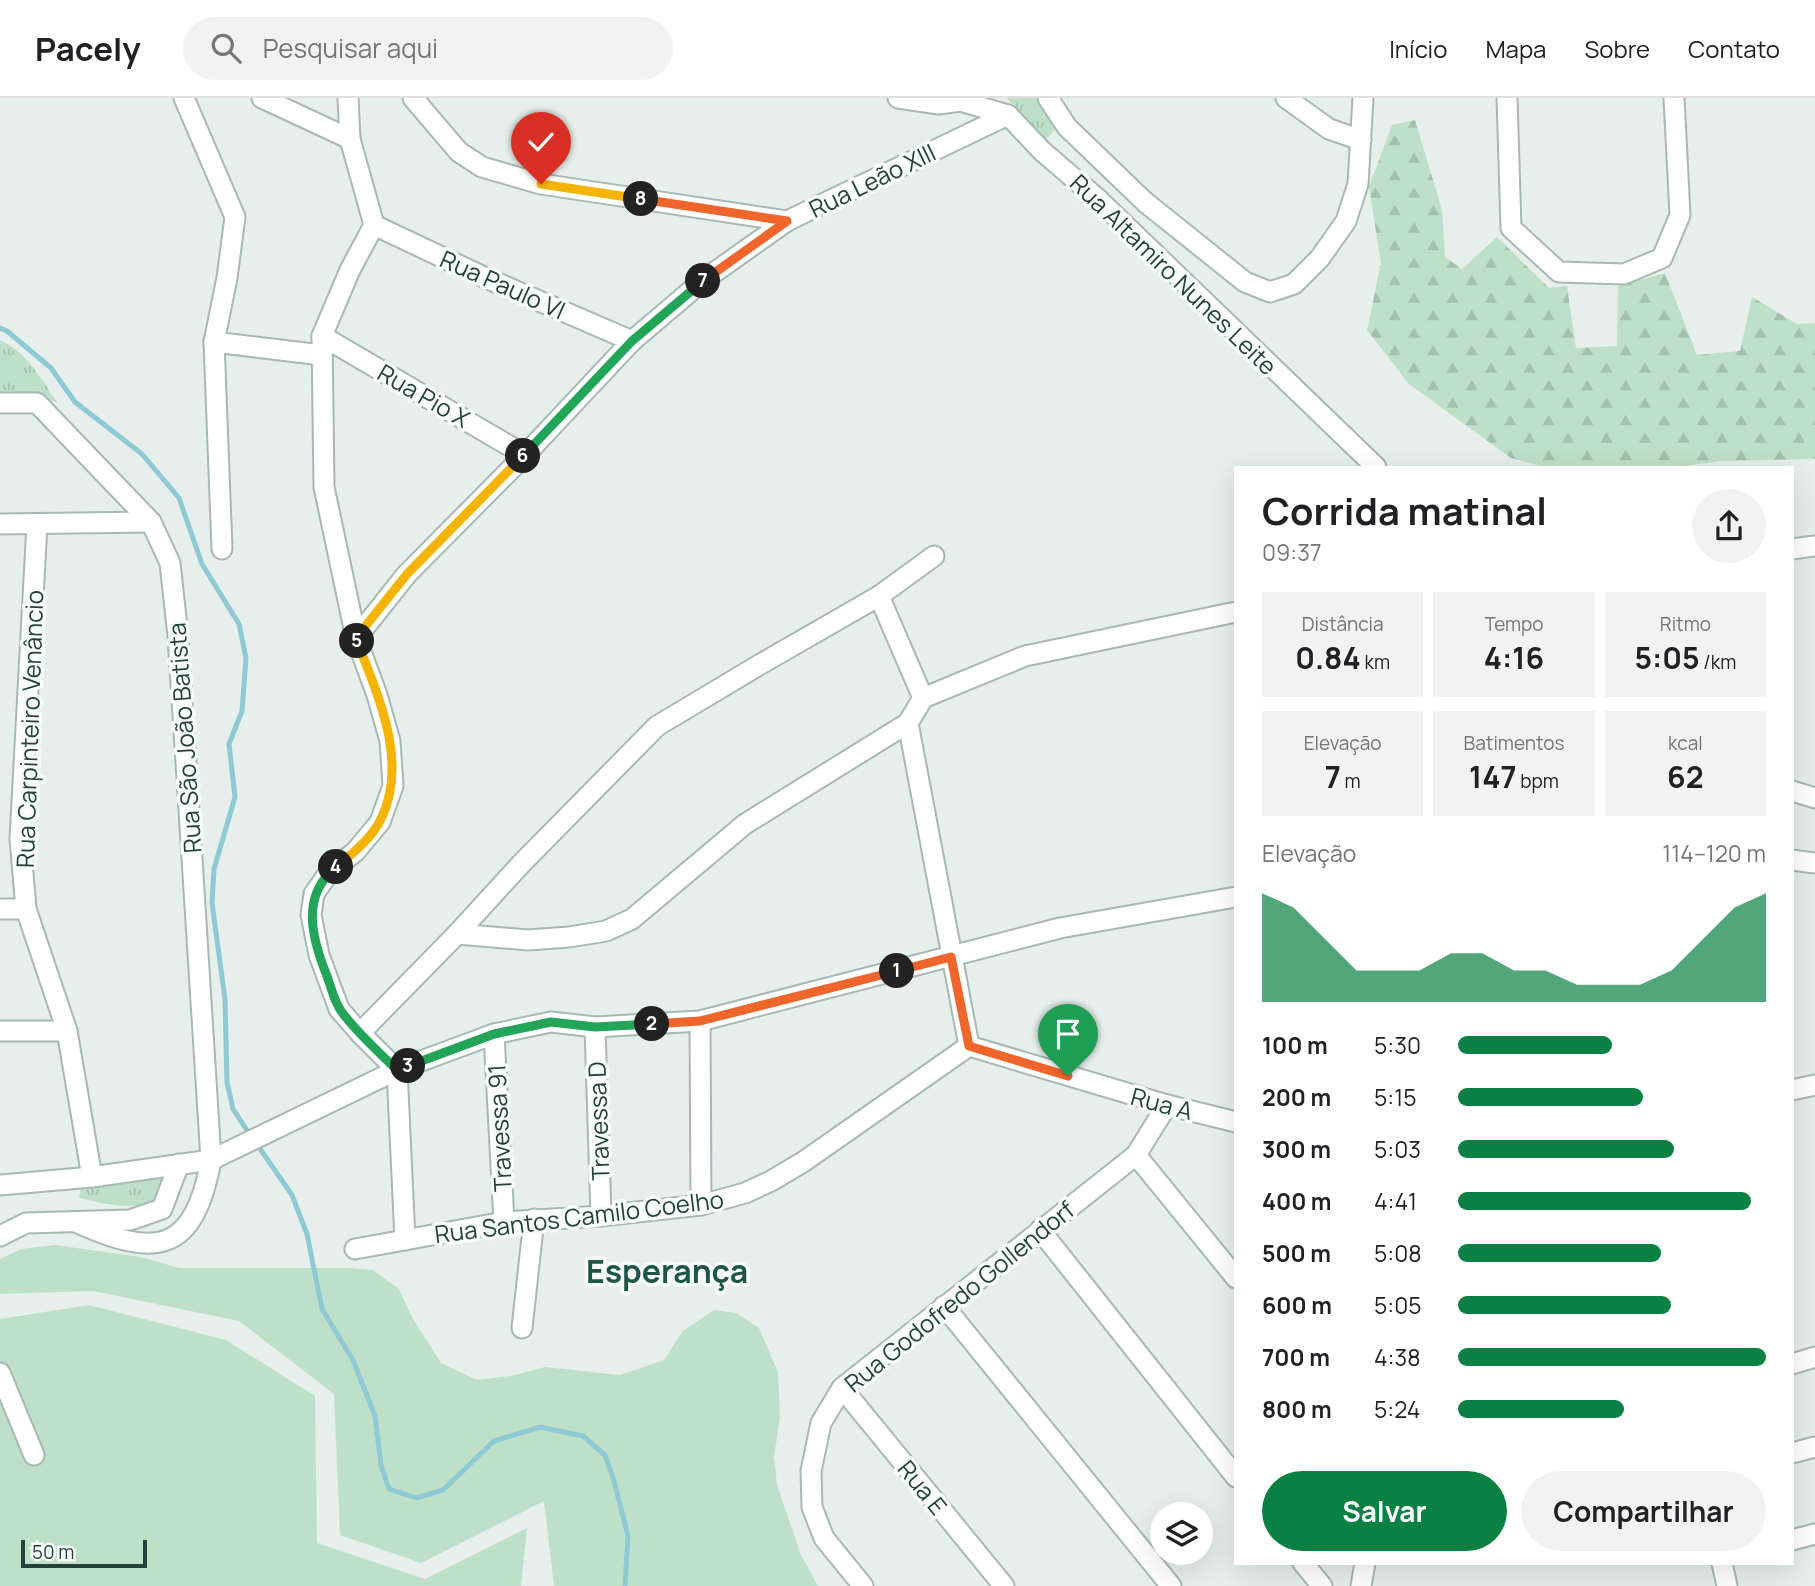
<!DOCTYPE html>
<html lang="pt">
<meta charset="utf-8">
<style>
body{margin:0;font-family:Manrope,sans-serif;background:#f2f2f2;color:#202124;height:100vh;display:flex;flex-direction:column;font-size:26px;white-space:nowrap}
*{box-sizing:border-box;margin:0}
p{font-size:23px;color:#757577}
.icon{flex:none;width:38px;height:38px;fill:none;stroke:currentColor;stroke-width:2;stroke-linecap:round;stroke-linejoin:round}
.map{position:relative;flex:1;overflow:hidden}
.sheet{position:absolute;left:1234px;top:368px;width:560px;height:1099px;display:flex;flex-direction:column;background:#fff;border-radius:0px;box-shadow:0 7px 28px #0002}
.sheet>*{flex:none}
.buttons{position:absolute;left:1150px;top:1404px;display:grid;gap:14px}
.buttons a{display:grid;place-items:center;width:63px;height:63px;border-radius:50%;background:#fff;box-shadow:0 7px 28px #0002;font-size:35px}
.scale{position:absolute;left:21px;bottom:18px;width:126px;box-sizing:border-box;padding-left:7px;border:4px solid #24423a;border-top:0;font-size:19px;line-height:24px;white-space:nowrap;color:#24423a;-webkit-text-stroke:5px #f7fbf9;paint-order:stroke}
.pin{position:absolute;display:grid;place-items:center;width:60px;height:60px;color:#fff;margin:-72px -30px;border-radius:50% 50% 50% 0;rotate:-45deg;box-shadow:0 0 7px #0007}
.pin .icon{rotate:45deg}
.km{position:absolute;width:35px;height:35px;margin:-18px;border-radius:50%;background:#222;color:#fff;font-size:19px;line-height:35px;text-align:center}
.round{display:grid;place-items:center;flex:none;width:74px;height:74px;border-radius:37px;background:#f2f2f2}
.headline{display:flex;align-items:center;justify-content:space-between;height:119px;padding:0 28px}
h1{font-size:38px;font-weight:700;line-height:52px}
.stats{display:grid;grid-template-columns:repeat(3,1fr);gap:10px;height:119px;padding:7px 28px}
.stats div{display:grid;align-content:center;border-radius:0px;background:#f2f2f2;text-align:center}
.stats b{font-size:30px;font-weight:700}
.stats small{font-size:19px;font-weight:400}
.stats p{font-size:19px}
.chart{height:196px;padding:14px 28px}
.chart p{display:flex;justify-content:space-between}
.chart svg{width:100%;height:126px;margin-top:7px;fill:#0b8043;opacity:.7}
.action{display:flex;gap:14px;margin-top:auto;padding:14px 28px}
.action a{flex:1;height:80px;border-radius:42px;background:#0b8043;color:#fff;font-size:28px;font-weight:700;line-height:80px;text-align:center}
.action a+a{background:#f2f2f2;color:#202124}
ul{padding:0 28px;list-style:none;font-size:23px}
li{display:grid;grid-template-columns:112px 84px 1fr;align-items:center;height:52px}
li i{height:18px;border-radius:9px;background:#0b8043}
header{display:flex;align-items:center;gap:42px;box-sizing:border-box;height:98px;padding:0 35px;background:#fff;border-bottom:2px solid #e0e0e0}
header strong{font-size:33px}
nav{display:flex;gap:38px;margin-inline-start:auto;font-size:24px}
.search{width:490px;height:63px;background:#f2f2f2;display:flex;align-items:center;gap:18px;box-sizing:border-box;padding:0 24px;border-radius:38px;color:#757577;font-size:26px}
.map>svg:first-child{display:block}
.grass{fill:#bfe0c8}
.forest{fill:url(#forest-firs)}
.park{fill:url(#park-tufts)}
.lines{fill:none;stroke-linecap:round;stroke-linejoin:round}
.stream{stroke:#8ec9d4;stroke-width:5}
.minor-casing{stroke:#a8b8b2;stroke-width:23}
.minor{stroke:#fff;stroke-width:19}
.split-1-casing{stroke:#fff;stroke-width:14}
.split-2-casing{stroke:#fff;stroke-width:14}
.split-3-casing{stroke:#fff;stroke-width:14}
.split-4-casing{stroke:#fff;stroke-width:14}
.split-5-casing{stroke:#fff;stroke-width:14}
.split-6-casing{stroke:#fff;stroke-width:14}
.split-7-casing{stroke:#fff;stroke-width:14}
.split-8-casing{stroke:#fff;stroke-width:14}
.split-9-casing{stroke:#fff;stroke-width:14}
.split-1{stroke:#f0652b;stroke-width:9}
.split-2{stroke:#f0652b;stroke-width:9}
.split-3{stroke:#22a559;stroke-width:9}
.split-4{stroke:#22a559;stroke-width:9}
.split-5{stroke:#f5b400;stroke-width:9}
.split-6{stroke:#f5b400;stroke-width:9}
.split-7{stroke:#22a559;stroke-width:9}
.split-8{stroke:#f0652b;stroke-width:9}
.split-9{stroke:#f5b400;stroke-width:9}
.labels{text-anchor:middle;dominant-baseline:central;stroke-width:7;stroke-linejoin:round;paint-order:stroke}
.street-label{font-size:24px;fill:#24423a;stroke:#f7fbf9}
.district-label{font-size:32px;font-weight:bold;fill:#1f5548;stroke:#f7fbf9}
</style>
<header>
<strong>Pacely</strong>
<div class="search"><svg class="icon" aria-label="search" viewBox="0 0 24 24"><circle cx="10" cy="10" r="6"/><path d="M15 15l6 6"/></svg>Pesquisar aqui</div>
<nav><a>Início</a><a>Mapa</a><a>Sobre</a><a>Contato</a></nav>
</header>
<div class="map">
<svg width="1815" height="1488" viewBox="0 0 1815 1488">
<defs>
<pattern id="forest-firs" width="22" height="20" patternUnits="userSpaceOnUse" patternTransform="scale(1.75)"><rect width="22" height="20" fill="#bfe0c8"/><path d="M5 1l3.5 6h-7zM16 11l3.5 6h-7z" fill="#a4c1ad"/></pattern>
<pattern id="park-tufts" width="24" height="20" patternUnits="userSpaceOnUse" patternTransform="scale(1.75)"><rect width="24" height="20" fill="#bfe0c8"/><path d="M3 7l-1-3M5 7V3M7 7l1-3M15 17l-1-3M17 17v-4M19 17l1-3" fill="none" stroke="#a4c1ad"/></pattern>
</defs>
<rect width="100%" height="100%" fill="#e6efeb"/>
<g class="grass">
<polygon points="55,1147 140,1159 180,1170 350,1170 373,1172 399,1191 413,1221 441,1265 477,1282 511,1278 545,1269 620,1277 664,1262 683,1233 714,1212 736,1215 759,1230 778,1274 780,1319 774,1359 777,1387 801,1457 818,1488 554,1488 544,1403 421,1465 340,1437 334,1296 239,1223 93,1193 0,1196 0,1161 21,1151"/>
<polygon points="89,1207 226,1242 315,1298 317,1445 425,1481 527,1430 521,1488 0,1488 0,1221"/>
</g>
<polygon class="forest" points="1415,22 1442,112 1445,159 1462,171 1497,139 1549,190 1567,188 1576,250 1617,248 1618,188 1665,175 1697,257 1740,253 1752,199 1797,226 1815,225 1815,361 1720,363 1678,369 1544,369 1511,360 1409,286 1367,232 1381,165 1369,89 1392,27"/>
<g class="park">
<polygon points="1007,0 1042,0 1059,28 1044,43"/>
<path d="M0 242C27 254 41 281 58 305L33 296 0 295Z"/>
<path d="M167 1076 156 1103C128 1113 107 1106 79 1100L81 1088Z"/>
</g>
<g class="lines">
<g class="stream">
<polyline points="0,230 7,233 51,270 75,304 142,356 179,400 202,466 239,526 246,560 242,613 229,646 235,699 214,771 212,805 225,901 227,984 233,1011 250,1037"/>
<polyline points="256,1045 292,1097 307,1136 322,1211 353,1262 375,1318 381,1367 389,1391 416,1400 443,1392 494,1343 540,1329 583,1338 605,1357 614,1383 628,1438 625,1488"/>
</g>
<defs>
<g id="minor">
<polyline points="184,0 235,119 227,180 214,244 222,451"/>
<polyline points="262,0 350,41"/>
<polyline points="348,0 350,41 374,127 350,172 322,238 324,389 356,540 377,597 390,643 393,688 380,724 355,754 330,773 314,796 311,817 319,857 339,911 360,935 397,972 405,1142"/>
<polyline points="413,0 459,54 482,69 541,86 787,123"/>
<polyline points="898,0 939,6 960,3 958,0"/>
<polyline points="1048,0 1067,29 1145,104 1245,184 1270,194 1294,186 1320,160 1346,123 1358,86 1363,0"/>
<polyline points="1286,0 1329,31 1361,42"/>
<polyline points="1507,0 1511,130 1559,174 1624,176 1662,160 1680,117 1674,0"/>
<polyline points="960,3 1008,17 1042,53 1099,102 1376,369"/>
<polyline points="374,127 486,180 632,243"/>
<polyline points="322,238 525,357"/>
<polyline points="214,244 322,257"/>
<path d="M0 305H37L151 424 170 465 178 538 211 1062C194 1155 157 1161 76 1124"/>
<polyline points="0,426 151,424"/>
<polyline points="37,426 20,741 26,811 67,933 92,1079"/>
<polyline points="1792,451 1815,448"/>
<polyline points="879,498 934,458"/>
<polyline points="356,540 407,476 525,357 632,243 705,181 787,123 1008,17"/>
<polyline points="1792,693 1815,700"/>
<polyline points="1792,762 1815,765"/>
<polyline points="0,811 26,811"/>
<polyline points="457,836 528,842 569,839 606,833 632,821 745,726 908,625"/>
<polyline points="700,923 701,1107"/>
<polyline points="595,929 601,1118"/>
<polyline points="0,933 67,933"/>
<polyline points="360,935 457,836 521,766 657,628 759,567 879,498 923,600"/>
<polyline points="494,936 504,1124"/>
<polyline points="969,948 908,625 923,600 1025,558 1236,514"/>
<polyline points="969,948 1167,1007 1236,1024"/>
<polyline points="1792,992 1815,987"/>
<polyline points="1136,1057 1236,1180"/>
<polyline points="0,1087 92,1079 211,1062 397,972 494,936 551,924 595,929 700,923 1060,830 1236,799"/>
<polyline points="1040,1132 1236,1379"/>
<polyline points="0,1138 26,1125 130,1122 162,1111 179,1066"/>
<polyline points="355,1151 504,1124 601,1118 701,1107 745,1095 771,1083 803,1064 969,948"/>
<polyline points="944,1208 1171,1488"/>
<polyline points="522,1230 534,1121"/>
<polyline points="1792,1266 1815,1259"/>
<polyline points="0,1275 34,1357"/>
<polyline points="842,1290 1004,1488"/>
<polyline points="1792,1355 1815,1349"/>
<polyline points="1792,1442 1815,1436"/>
<polyline points="1303,1465 1322,1488"/>
<polyline points="1722,1465 1727,1488"/>
<polyline points="863,1488 824,1440 812,1409 811,1373 821,1325 842,1290 1136,1057 1167,1007"/>
<polyline points="1361,1488 1365,1465"/>
</g>
</defs>
<use href="#minor" class="minor-casing"/>
<use href="#minor" class="minor"/>
</g>
<g class="lines">
<defs>
<polyline id="split-1" points="897,873 951,859 969,948 1068,978"/>
<polyline id="split-2" points="652,926 700,923 897,873"/>
<polyline id="split-3" points="408,968 494,936 551,924 595,929 652,926"/>
<path id="split-4" d="M336 769C300 798 312 841 327 878 331 889 334 903 341 913 357 935 378 953 397 972L408 968"/>
<path id="split-5" d="M336 769C352 756 372 740 381 721 409 664 378 598 357 543"/>
<polyline id="split-6" points="357,543 356,540 407,476 523,358"/>
<polyline id="split-7" points="523,358 632,243 703,183"/>
<polyline id="split-8" points="641,101 787,123 703,183"/>
<polyline id="split-9" points="541,86 641,101"/>
</defs>
<use href="#split-1" class="split-1-casing"/>
<use href="#split-2" class="split-2-casing"/>
<use href="#split-3" class="split-3-casing"/>
<use href="#split-4" class="split-4-casing"/>
<use href="#split-5" class="split-5-casing"/>
<use href="#split-6" class="split-6-casing"/>
<use href="#split-7" class="split-7-casing"/>
<use href="#split-8" class="split-8-casing"/>
<use href="#split-9" class="split-9-casing"/>
<use href="#split-1" class="split-1"/>
<use href="#split-2" class="split-2"/>
<use href="#split-3" class="split-3"/>
<use href="#split-4" class="split-4"/>
<use href="#split-5" class="split-5"/>
<use href="#split-6" class="split-6"/>
<use href="#split-7" class="split-7"/>
<use href="#split-8" class="split-8"/>
<use href="#split-9" class="split-9"/>
</g>
<g class="labels">
<g class="street-label">
<text transform="translate(872 82) rotate(-26)">Rua Leão XIII</text>
<text transform="translate(1174 176) rotate(44)">Rua Altamiro Nunes Leite</text>
<text transform="translate(503 186) rotate(24)">Rua Paulo VI</text>
<text transform="translate(424 297) rotate(30)">Rua Pio X</text>
<text transform="translate(29 631) rotate(-88)">Rua Carpinteiro Venâncio</text>
<text transform="translate(184 640) rotate(-94)">Rua São João Batista</text>
<text transform="translate(1162 1005) rotate(15)">Rua A</text>
<text transform="translate(598 1023) rotate(-92)">Travessa D</text>
<text transform="translate(499 1030) rotate(-93)">Travessa 91</text>
<text transform="translate(579 1118) rotate(-7)">Rua Santos Camilo Coelho</text>
<text transform="translate(959 1198) rotate(-39)">Rua Godofredo Gollendorf</text>
<text transform="translate(923 1389) rotate(51)">Rua E</text>
</g>
<g class="district-label">
<text x="667" y="1173">Esperança</text>
</g>
</g>
</svg>
<div class="buttons">
<a><svg class="icon" aria-label="layers" viewBox="0 0 24 24"><path d="M12 4l9 5-9 5-9-5zM3 14l9 5 9-5"/></svg></a>
</div>
<div class="scale">50 m</div>
<div class="pin" style="left:1068px;top:978px;background:#1e9e55"><svg class="icon" aria-label="arrive" viewBox="0 0 24 24"><path d="M6 21V4h12l-3 4 3 4H6"/></svg></div>
<div class="pin" style="left:541px;top:86px;background:#d93025"><svg class="icon" aria-label="check" viewBox="0 0 24 24"><path d="M5 12l5 5 9-10"/></svg></div>
<b class="km" style="left:897px;top:873px">1</b>
<b class="km" style="left:652px;top:926px">2</b>
<b class="km" style="left:408px;top:968px">3</b>
<b class="km" style="left:336px;top:769px">4</b>
<b class="km" style="left:357px;top:543px">5</b>
<b class="km" style="left:523px;top:358px">6</b>
<b class="km" style="left:703px;top:183px">7</b>
<b class="km" style="left:641px;top:101px">8</b>
<section class="sheet">
<div class="headline"><div><h1>Corrida matinal</h1><p>09:37</p></div><a class="round"><svg class="icon" aria-label="share" viewBox="0 0 24 24"><path d="M12 15V3M7 8l5-5 5 5M5 13v7h14v-7"/></svg></a></div>
<div class="stats">
<div><p>Distância</p><b>0.84<small> km</small></b></div>
<div><p>Tempo</p><b>4:16</b></div>
<div><p>Ritmo</p><b>5:05<small> /km</small></b></div>
</div>
<div class="stats">
<div><p>Elevação</p><b>7<small> m</small></b></div>
<div><p>Batimentos</p><b>147<small> bpm</small></b></div>
<div><p>kcal</p><b>62</b></div>
</div>
<div class="chart"><p><span>Elevação</span>114–120 m</p>
<svg viewBox="0 0 160 44" preserveAspectRatio="none"><path d="M0 44V6L10 11L20 22L30 33L40 33L50 33L60 27L70 27L80 33L90 33L100 38L110 38L120 38L130 33L140 22L150 11L160 6V44z"/></svg>
</div>
<ul>
<li><b>100 m</b>5:30<i style="width:50%"></i></li>
<li><b>200 m</b>5:15<i style="width:60%"></i></li>
<li><b>300 m</b>5:03<i style="width:70%"></i></li>
<li><b>400 m</b>4:41<i style="width:95%"></i></li>
<li><b>500 m</b>5:08<i style="width:66%"></i></li>
<li><b>600 m</b>5:05<i style="width:69%"></i></li>
<li><b>700 m</b>4:38<i style="width:100%"></i></li>
<li><b>800 m</b>5:24<i style="width:54%"></i></li>
</ul>
<div class="action"><a>Salvar</a><a>Compartilhar</a></div>
</section>
</div>
